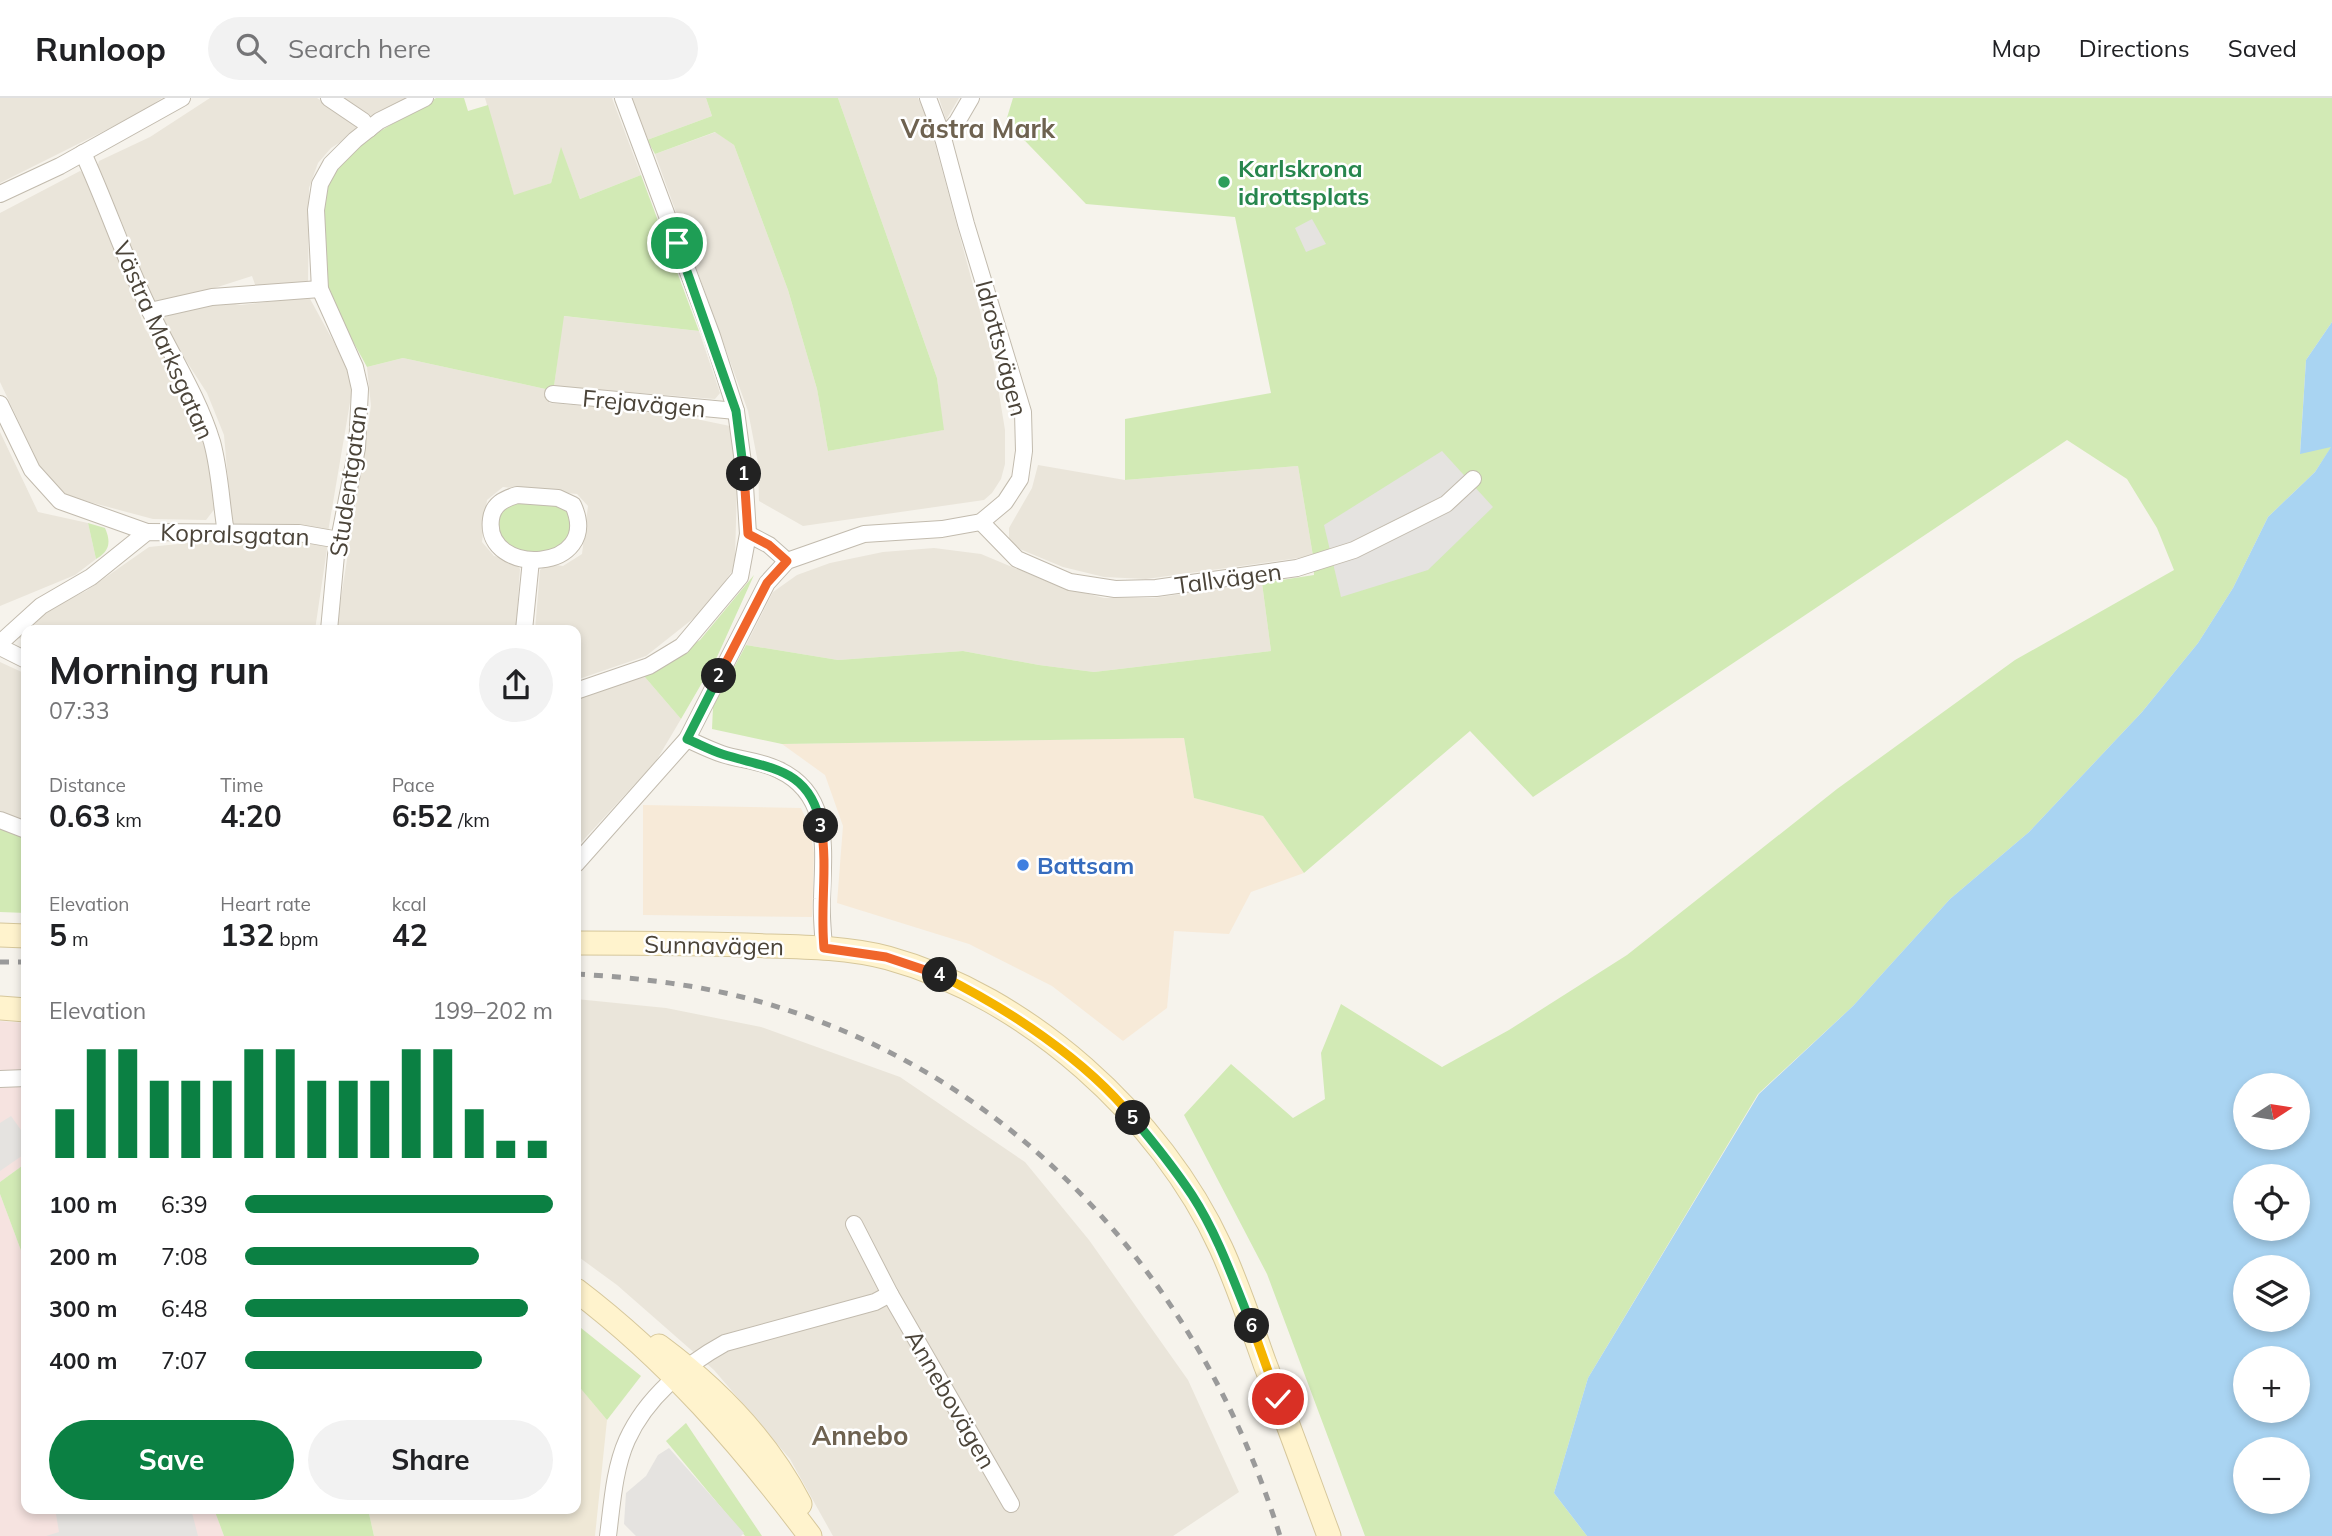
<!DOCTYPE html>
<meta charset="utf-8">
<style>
body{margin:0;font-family:Mulish,sans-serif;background:#f2f2f2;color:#202124;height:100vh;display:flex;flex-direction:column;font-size:26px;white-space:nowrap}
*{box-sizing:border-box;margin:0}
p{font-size:23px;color:#757577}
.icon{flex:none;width:38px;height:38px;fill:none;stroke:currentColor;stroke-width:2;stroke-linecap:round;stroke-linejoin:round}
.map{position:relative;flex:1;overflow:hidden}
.details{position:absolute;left:21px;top:527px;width:560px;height:889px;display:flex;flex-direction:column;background:#fff;border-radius:14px;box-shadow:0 4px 10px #0003}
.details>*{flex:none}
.needle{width:46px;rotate:78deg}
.fabs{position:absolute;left:2233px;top:975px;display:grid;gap:14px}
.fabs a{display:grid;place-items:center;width:77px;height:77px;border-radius:50%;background:#fff;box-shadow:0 4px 10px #0003;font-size:35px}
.pin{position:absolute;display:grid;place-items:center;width:60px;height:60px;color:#fff;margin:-30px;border:4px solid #fff;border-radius:50%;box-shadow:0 2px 7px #0007}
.km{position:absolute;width:35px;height:35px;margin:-18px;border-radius:50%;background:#222;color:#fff;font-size:19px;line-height:35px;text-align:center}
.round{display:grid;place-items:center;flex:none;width:74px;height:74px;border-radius:37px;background:#f2f2f2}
.overview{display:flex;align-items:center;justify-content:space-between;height:119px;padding:0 28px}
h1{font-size:38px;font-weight:700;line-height:52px}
.metrics{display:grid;grid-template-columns:repeat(3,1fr);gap:10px;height:119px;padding:7px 28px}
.metrics div{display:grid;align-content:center}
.metrics b{font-size:30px;font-weight:700}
.metrics small{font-size:19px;font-weight:400}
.metrics p{font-size:19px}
.chart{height:196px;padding:14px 28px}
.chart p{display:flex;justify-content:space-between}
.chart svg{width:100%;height:126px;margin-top:7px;stroke:#0b8043;stroke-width:6}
.primary-button{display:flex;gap:14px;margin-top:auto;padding:14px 28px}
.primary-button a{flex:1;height:80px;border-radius:42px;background:#0b8043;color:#fff;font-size:28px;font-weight:700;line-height:80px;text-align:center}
.primary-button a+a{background:#f2f2f2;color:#202124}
ul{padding:0 28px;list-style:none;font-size:23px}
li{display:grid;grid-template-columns:112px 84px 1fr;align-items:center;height:52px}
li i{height:18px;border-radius:9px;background:#0b8043}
header{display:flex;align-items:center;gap:42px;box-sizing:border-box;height:98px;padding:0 35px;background:#fff;border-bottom:2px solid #e0e0e0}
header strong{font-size:33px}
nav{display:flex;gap:38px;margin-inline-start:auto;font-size:24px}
.search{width:490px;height:63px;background:#f2f2f2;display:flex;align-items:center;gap:18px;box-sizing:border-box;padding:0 24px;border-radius:38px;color:#757577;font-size:26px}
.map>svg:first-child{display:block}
.residential{fill:#eae5da}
.commercial{fill:#f7ead8}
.education{fill:#efe8d6}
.medical{fill:#f6e3e0}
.green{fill:#d2eab5}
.parking{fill:#e5e3e0}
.water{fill:#a9d4f2;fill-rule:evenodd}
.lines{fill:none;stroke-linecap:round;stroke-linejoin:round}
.street-casing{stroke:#c2bbae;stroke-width:18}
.secondary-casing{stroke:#d6c79b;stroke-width:25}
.street{stroke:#fff;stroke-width:16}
.secondary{stroke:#fff3cd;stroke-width:23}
.rail{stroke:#9a9a9a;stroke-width:5;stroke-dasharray:9 9;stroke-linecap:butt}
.split-1-casing{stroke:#fff;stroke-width:14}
.split-2-casing{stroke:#fff;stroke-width:14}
.split-3-casing{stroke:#fff;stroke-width:14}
.split-4-casing{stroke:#fff;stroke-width:14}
.split-5-casing{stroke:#fff;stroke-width:14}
.split-6-casing{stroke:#fff;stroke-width:14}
.split-7-casing{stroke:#fff;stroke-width:14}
.split-1{stroke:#22a559;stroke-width:9}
.split-2{stroke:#f0652b;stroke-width:9}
.split-3{stroke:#22a559;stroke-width:9}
.split-4{stroke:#f0652b;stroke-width:9}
.split-5{stroke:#f5b400;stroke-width:9}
.split-6{stroke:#22a559;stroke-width:9}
.split-7{stroke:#f5b400;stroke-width:9}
.leisure-dot{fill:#2e9e5b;stroke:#fff;stroke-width:2.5}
.shop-dot{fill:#3f7fe0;stroke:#fff;stroke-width:2.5}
.labels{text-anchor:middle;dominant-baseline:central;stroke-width:5;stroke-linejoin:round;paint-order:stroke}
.leisure-label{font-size:24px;font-weight:bold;fill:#27864d;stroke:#fff;text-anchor:start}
.street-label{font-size:24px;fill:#4b4439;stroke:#fff}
.shop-label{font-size:24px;font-weight:bold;fill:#366cbe;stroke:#fff;text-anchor:start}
.neighbourhood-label{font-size:26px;font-weight:bold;fill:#6e6250;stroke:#fff}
</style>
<header>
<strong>Runloop</strong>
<div class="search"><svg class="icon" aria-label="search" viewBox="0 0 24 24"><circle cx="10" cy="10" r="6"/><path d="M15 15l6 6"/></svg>Search here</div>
<nav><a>Map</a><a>Directions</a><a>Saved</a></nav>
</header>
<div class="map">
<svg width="2332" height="1438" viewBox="0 0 2332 1438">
<rect width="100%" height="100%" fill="#f6f3ec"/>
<g class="residential">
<polygon points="0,0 162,0 140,15 0,85"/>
<polygon points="210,0 317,0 355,25 356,30 353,36 331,50 318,65 309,90 308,187 258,195 252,178 152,210 96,74 99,63 150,39"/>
<polygon points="341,0 407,0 377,21"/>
<polygon points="485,0 612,0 641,77 580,101 561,51 551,85 514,98"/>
<polygon points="632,0 706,0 712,18 647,42"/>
<polygon points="838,0 918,0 931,31 994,265 1005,332 1005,366 1001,381 992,395 984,402 803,428 759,403 758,365 748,313 655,56 716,34 734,47 788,192 817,291 828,353 943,332 937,280"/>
<polygon points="939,0 959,0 946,22"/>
<polygon points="80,73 90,79 145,231 186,288 209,340 216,409 206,422 153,421 52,394 0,284 0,115"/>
<polygon points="309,199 348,270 353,287 328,434 277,427 232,428 224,337 207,295 159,221 213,202 241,207"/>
<polygon points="563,218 699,233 720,295 715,301 554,288"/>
<polygon points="403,260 550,292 549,305 667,315 730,328 737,389 735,459 732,473 724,485 699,516 646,558 576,582 576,532 535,532 540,472 548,466 563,468 582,456 588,408 577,396 503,389 487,402 482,444 494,458 513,462 520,471 516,532 336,532 371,308 367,269"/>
<polygon points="0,334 38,414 88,425 96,461 75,477 0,508"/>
<polygon points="1038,367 1125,382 1298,368 1313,458 1146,481 1104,479 1063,469 1015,449 1009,440 1009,430 1032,390"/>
<polygon points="275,436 328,444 315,532 26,532 26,543 14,538 11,529 86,493 149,449"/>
<polygon points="934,450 981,456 1058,488 1104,500 1153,500 1262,485 1271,553 1094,574 1039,567 963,553 838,562 746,547 773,494 797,477 830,465 883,454"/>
<polygon points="0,564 26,576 26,723 0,714"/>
<polygon points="644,578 681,621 656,663 576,750 576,598"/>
<polygon points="576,901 666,910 761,929 900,979 1025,1064 1089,1142 1188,1282 1239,1394 1173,1438 833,1438 790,1361 714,1272 617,1187 576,1157"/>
</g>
<g class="commercial">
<polygon points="1184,640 1194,700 1263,718 1304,775 1251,794 1229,836 1174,833 1167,910 1123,943 1052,888 969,846 837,805 843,728 825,677 782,646"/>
<polygon points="643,707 801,710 809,728 814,755 812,819 643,817"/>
</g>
<polygon class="education" points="576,1285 607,1322 595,1438 374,1438 368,1411 576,1410"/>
<g class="medical">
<polygon points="0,923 26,925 26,1065 0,1084"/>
<polygon points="0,1096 26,1166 26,1410 214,1411 224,1438 0,1438"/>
</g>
<g class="green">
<polygon points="436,0 464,0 468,13 488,7 514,97 551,85 561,49 580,101 641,77 699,233 564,218 554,288 550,292 403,260 367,269 326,194 323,107 328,87 341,62 372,38"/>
<polygon points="706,0 838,0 937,280 944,332 828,353 817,291 788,192 734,47 715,34 655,56 647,42 712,18"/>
<polygon points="1013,0 2332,0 2332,224 2306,262 2300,355 2332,348 2315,374 2268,419 2233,490 2198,545 2142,614 2029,734 1950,801 1853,908 1758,996 1588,1280 1554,1395 1587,1438 1365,1438 1267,1176 1184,1017 1231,966 1293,1020 1325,1001 1321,955 1341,906 1442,969 1509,932 1627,857 1837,691 2015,562 2174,472 2157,430 2127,381 2067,342 1533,699 1470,633 1304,775 1263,718 1194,700 1184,640 782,646 712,631 713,609 746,547 838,562 963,553 1039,567 1094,574 1271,553 1262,485 1314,477 1313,458 1298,368 1125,382 1125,321 1271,295 1235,119 1086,106 1006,23"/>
<path d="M516 402 564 409C586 433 560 454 535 456 525 457 512 450 503 447L495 422 501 410Z"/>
<path d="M88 425 105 430C111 444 110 453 96 461Z"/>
<polygon points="754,477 717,559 681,621 644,578 700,542"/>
<polygon points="0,730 26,739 26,815 0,814"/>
<polygon points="26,1065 26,1166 0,1096 0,1084"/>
<polygon points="576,1226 641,1278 607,1322 576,1285"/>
<polygon points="686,1325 762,1438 745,1438 666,1343"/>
<polygon points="214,1411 368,1411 374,1438 224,1438"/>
</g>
<g class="parking">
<polygon points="1312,121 1326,146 1306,154 1295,130"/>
<polygon points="1442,353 1493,409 1428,472 1341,499 1324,427"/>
<polygon points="11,1018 26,1039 26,1055 0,1073 0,1025"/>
<polygon points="669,1350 744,1435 741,1438 636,1438 624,1426 626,1395 646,1378 658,1357"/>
<polygon points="55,1410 191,1411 198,1438 46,1438 59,1434"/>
</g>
<path class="water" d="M2332 224V1438H1587L1554 1395 1588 1280 1759 996 1853 908 1950 801 2029 734 2142 614 2198 545 2233 490 2268 419 2315 374 2331 349 2300 356 2306 262ZM2245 987H2298V1040H2245ZM2245 1078H2298V1130H2245ZM2245 1169H2298V1222H2245ZM2245 1260H2298V1312H2245ZM2245 1351H2298V1404H2245Z"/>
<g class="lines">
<defs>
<g id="street">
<polyline points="329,0 363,23 369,31"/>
<polyline points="623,0 712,238 736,313 744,372 748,436"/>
<polyline points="943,40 957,24 971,0"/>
<path d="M83 55C107 107 125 162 150 213 171 257 198 298 212 344 220 373 221 405 226 435"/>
<polyline points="0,96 60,68 182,0"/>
<polyline points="150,213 212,199 320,191"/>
<polyline points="553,296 736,313"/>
<polyline points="0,306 32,372 60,403 147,434"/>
<path d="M517 397 558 400 573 407C604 475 483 480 491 421 493 406 504 401 517 397Z"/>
<polyline points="981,424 1017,461 1070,484 1115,491 1156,490 1297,470 1354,452 1446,406 1473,381"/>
<polyline points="329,532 336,457 357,350 360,291 355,269 320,191 316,112 320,86 331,66 355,42 379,23 425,0"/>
<polyline points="524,532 531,462"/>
<polyline points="0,545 41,508 91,479 147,434 299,435 339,442"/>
<polyline points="0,549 26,562"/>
<polyline points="576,593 649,568 682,548 740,479 748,436 769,447 787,463"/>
<path d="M687 641C698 646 710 652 722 656 740 662 762 663 779 672 832 697 823 753 822 801 821 817 823 833 824 850"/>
<polyline points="0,722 26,732"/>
<polyline points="576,766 687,641 767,485 787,463 864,436 942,431 981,424 1005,404 1020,381 1024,353 1023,314 966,126 943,40 928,0"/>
<polyline points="0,981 26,980"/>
<polyline points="854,1126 890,1196 1011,1406"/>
<path d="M608 1438C612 1407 614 1371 627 1342 646 1300 685 1267 725 1245L875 1204 890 1196"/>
</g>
<g id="secondary">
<polyline points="0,837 26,838"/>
<path d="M576 845C641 845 705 845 770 848 809 849 850 850 888 860 1027 898 1161 1019 1221 1150 1238 1187 1251 1227 1265 1266 1287 1323 1308 1381 1329 1438"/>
<polyline points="0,910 26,912"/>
<path d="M576 1192C668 1262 741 1346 810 1438"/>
<path d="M659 1248C717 1291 767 1342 800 1406"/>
</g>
</defs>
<use href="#street" class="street-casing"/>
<use href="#secondary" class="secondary-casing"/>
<use href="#street" class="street"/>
<use href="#secondary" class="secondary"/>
<g class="rail">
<polyline points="0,864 26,864"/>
<path d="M576 876C646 880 717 889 784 911 1032 990 1204 1194 1280 1438"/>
</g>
</g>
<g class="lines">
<defs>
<polyline id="split-1" points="677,145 736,313 744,376"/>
<polyline id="split-2" points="719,578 767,485 787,463 769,447 748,436 744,376"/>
<path id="split-3" d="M719 578 687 641C699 646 710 652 722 656 769 671 810 669 821 728"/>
<path id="split-4" d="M821 728C828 768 820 809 824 850L886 859 940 877"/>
<path id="split-5" d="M940 877C1008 911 1085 961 1133 1020"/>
<path id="split-6" d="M1133 1020C1154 1045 1174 1070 1192 1097 1218 1137 1234 1184 1252 1228"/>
<polyline id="split-7" points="1252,1228 1278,1301"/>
</defs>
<use href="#split-1" class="split-1-casing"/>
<use href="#split-2" class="split-2-casing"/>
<use href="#split-3" class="split-3-casing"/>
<use href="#split-4" class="split-4-casing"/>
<use href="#split-5" class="split-5-casing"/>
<use href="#split-6" class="split-6-casing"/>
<use href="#split-7" class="split-7-casing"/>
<use href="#split-1" class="split-1"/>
<use href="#split-2" class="split-2"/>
<use href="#split-3" class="split-3"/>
<use href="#split-4" class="split-4"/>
<use href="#split-5" class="split-5"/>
<use href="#split-6" class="split-6"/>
<use href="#split-7" class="split-7"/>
</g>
<circle class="leisure-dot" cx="1224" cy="84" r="7"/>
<circle class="shop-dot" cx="1023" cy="767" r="7"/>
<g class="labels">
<g class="leisure-label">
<text x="1238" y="70">Karlskrona<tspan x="1238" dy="28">idrottsplats</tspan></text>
</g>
<g class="street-label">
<text transform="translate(164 242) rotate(66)">Västra Marksgatan</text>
<text transform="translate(1002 250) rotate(75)">Idrottsvägen</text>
<text transform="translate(644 305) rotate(5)">Frejavägen</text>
<text transform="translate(348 383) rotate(-82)">Studentgatan</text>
<text transform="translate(235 436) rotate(2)">Kopralsgatan</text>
<text transform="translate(1228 480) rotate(-8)">Tallvägen</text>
<text transform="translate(714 847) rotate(1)">Sunnavägen</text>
<text transform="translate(951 1301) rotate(60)">Annebovägen</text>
</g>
<g class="shop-label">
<text x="1037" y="767">Battsam</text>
</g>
<g class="neighbourhood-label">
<text x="978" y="30">Västra Mark</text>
<text x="860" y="1337">Annebo</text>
</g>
</g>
</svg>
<div class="fabs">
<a><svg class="needle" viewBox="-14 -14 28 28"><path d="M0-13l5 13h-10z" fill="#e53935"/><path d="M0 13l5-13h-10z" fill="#757577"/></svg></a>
<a><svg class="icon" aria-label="locate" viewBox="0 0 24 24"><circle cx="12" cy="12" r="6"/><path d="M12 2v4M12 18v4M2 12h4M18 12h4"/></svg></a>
<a><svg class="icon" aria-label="layers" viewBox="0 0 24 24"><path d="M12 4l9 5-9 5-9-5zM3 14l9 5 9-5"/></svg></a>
<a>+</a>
<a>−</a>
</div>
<div class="pin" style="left:677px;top:145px;background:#1e9e55"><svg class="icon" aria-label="arrive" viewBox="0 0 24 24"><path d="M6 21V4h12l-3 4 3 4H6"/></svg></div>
<div class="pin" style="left:1278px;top:1301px;background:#d93025"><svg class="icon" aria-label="check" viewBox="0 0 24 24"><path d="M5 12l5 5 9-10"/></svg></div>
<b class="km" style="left:744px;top:376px">1</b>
<b class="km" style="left:719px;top:578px">2</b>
<b class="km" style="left:821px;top:728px">3</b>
<b class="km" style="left:940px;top:877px">4</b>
<b class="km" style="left:1133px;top:1020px">5</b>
<b class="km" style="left:1252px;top:1228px">6</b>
<section class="details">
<div class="overview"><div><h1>Morning run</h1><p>07:33</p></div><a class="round"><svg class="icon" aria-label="share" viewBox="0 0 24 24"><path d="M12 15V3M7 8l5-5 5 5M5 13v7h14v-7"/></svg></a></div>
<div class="metrics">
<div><p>Distance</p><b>0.63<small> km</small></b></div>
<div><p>Time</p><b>4:20</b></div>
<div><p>Pace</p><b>6:52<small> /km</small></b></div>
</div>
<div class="metrics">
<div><p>Elevation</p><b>5<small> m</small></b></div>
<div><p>Heart rate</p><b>132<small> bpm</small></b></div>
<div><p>kcal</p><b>42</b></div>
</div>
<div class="chart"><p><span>Elevation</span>199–202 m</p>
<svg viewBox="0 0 160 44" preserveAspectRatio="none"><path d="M5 44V27M15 44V6M25 44V6M35 44V17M45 44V17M55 44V17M65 44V6M75 44V6M85 44V17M95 44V17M105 44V17M115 44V6M125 44V6M135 44V27M145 44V38M155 44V38"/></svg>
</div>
<ul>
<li><b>100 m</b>6:39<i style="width:100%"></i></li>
<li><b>200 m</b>7:08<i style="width:76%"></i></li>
<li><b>300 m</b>6:48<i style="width:92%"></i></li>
<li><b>400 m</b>7:07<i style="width:77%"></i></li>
</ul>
<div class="primary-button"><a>Save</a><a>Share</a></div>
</section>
</div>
